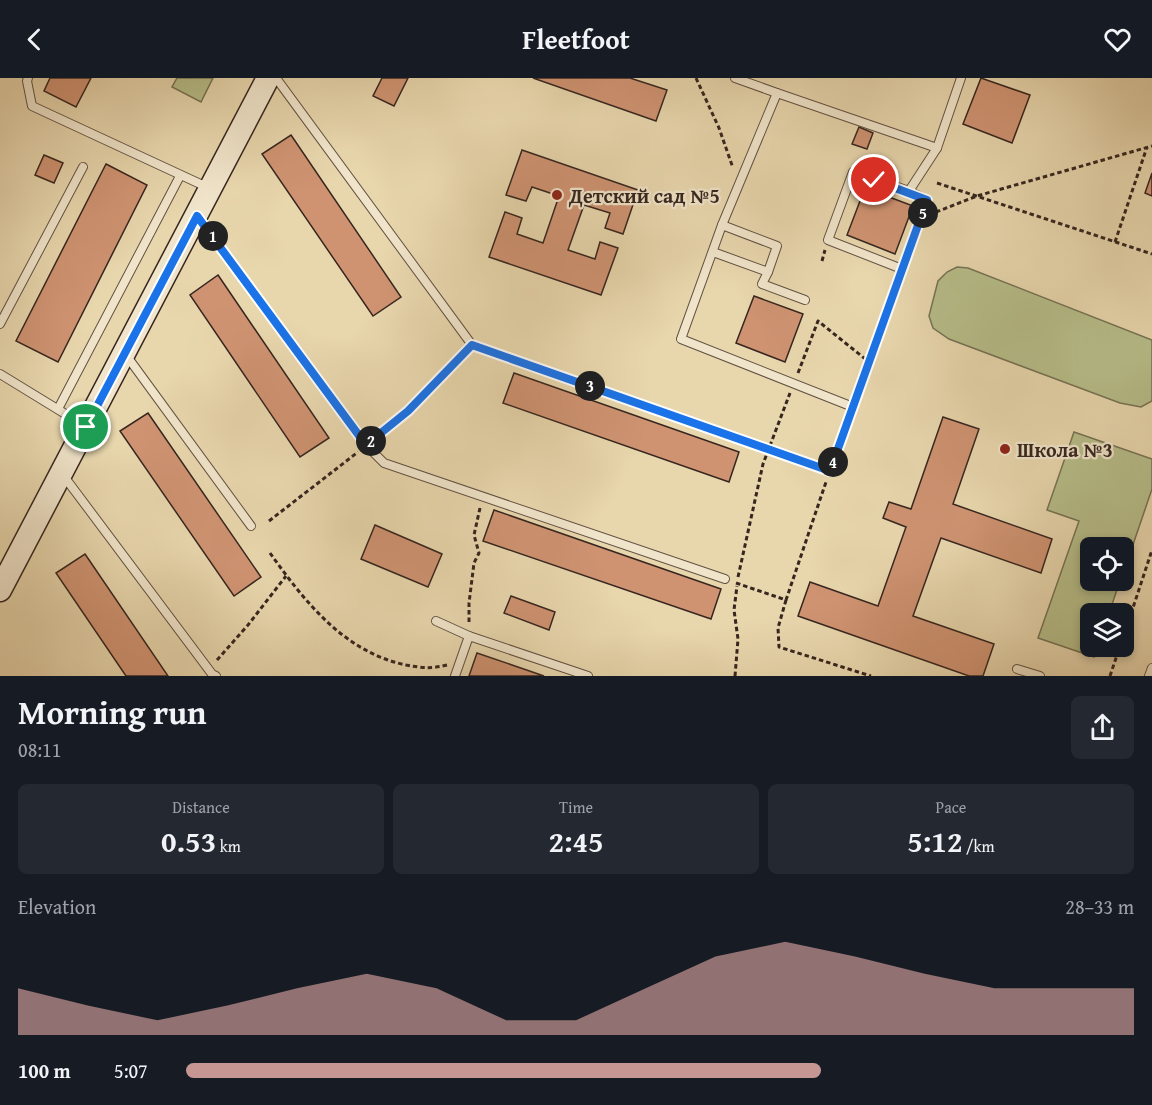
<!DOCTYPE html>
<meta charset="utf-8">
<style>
body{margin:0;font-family:"Gentium Book Plus",serif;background:#242831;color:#f1f3f6;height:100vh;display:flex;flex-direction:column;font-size:22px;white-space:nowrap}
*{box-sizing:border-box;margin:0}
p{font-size:20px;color:#9ea1a6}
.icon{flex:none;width:33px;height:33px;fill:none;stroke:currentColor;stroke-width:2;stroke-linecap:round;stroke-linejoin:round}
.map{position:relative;height:598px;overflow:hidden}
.side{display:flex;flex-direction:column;background:#171b24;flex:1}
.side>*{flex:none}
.controls{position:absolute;left:1080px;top:459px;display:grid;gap:12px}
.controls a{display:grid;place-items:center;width:54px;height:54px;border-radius:9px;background:#171b24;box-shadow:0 3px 9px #0003;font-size:30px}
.pin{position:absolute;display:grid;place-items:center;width:51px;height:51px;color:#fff;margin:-26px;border:3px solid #fff;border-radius:50%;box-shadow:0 2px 6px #0007}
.km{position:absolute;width:30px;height:30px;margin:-15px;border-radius:50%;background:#222;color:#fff;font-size:16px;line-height:30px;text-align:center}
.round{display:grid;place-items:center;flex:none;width:63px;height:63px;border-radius:9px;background:#242831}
.headline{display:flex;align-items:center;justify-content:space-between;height:102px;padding:0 18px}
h1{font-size:33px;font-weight:800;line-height:45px}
.metrics{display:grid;grid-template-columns:repeat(3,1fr);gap:9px;height:102px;padding:6px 18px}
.metrics div{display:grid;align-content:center;border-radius:9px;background:#242831;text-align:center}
.metrics b{font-size:30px;font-weight:800}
.metrics small{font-size:16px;font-weight:400}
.metrics p{font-size:16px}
.chart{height:168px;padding:12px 18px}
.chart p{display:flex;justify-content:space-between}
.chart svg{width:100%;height:108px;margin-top:6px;fill:#c59692;opacity:.7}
ul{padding:0 18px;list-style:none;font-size:20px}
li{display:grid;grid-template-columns:96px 72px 1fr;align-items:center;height:45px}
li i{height:15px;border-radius:8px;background:#c59692}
header{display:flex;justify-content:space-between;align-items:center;height:78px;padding:0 18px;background:#171b24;font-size:27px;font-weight:800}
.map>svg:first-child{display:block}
.green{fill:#b6bd89;stroke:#767254;stroke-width:1.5}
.building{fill:#cf9372;stroke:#36261f;stroke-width:1.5}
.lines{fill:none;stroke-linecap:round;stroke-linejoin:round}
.lane-casing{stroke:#625242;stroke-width:10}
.secondary-casing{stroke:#36261f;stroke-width:25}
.path{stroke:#36261f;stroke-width:3;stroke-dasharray:4.5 3;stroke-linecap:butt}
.lane{stroke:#f0e4ca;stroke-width:8}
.secondary{stroke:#f0e4ca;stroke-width:22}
.route-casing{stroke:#fff;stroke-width:12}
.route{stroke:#1a73e8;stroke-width:8}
.poi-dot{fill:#8f2418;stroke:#f0e4ca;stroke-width:2}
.labels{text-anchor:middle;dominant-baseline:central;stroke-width:4.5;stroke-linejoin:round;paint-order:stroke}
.poi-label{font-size:20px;font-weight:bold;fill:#36261f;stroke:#f0e4ca;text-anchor:start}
</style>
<header><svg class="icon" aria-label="back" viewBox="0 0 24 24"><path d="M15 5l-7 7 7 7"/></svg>Fleetfoot<svg class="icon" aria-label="heart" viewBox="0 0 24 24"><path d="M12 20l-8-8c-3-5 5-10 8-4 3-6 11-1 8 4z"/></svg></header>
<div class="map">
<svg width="1152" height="598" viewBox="0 0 1152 598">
<rect width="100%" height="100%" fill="#e8d6ad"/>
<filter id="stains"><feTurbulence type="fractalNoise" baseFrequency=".00333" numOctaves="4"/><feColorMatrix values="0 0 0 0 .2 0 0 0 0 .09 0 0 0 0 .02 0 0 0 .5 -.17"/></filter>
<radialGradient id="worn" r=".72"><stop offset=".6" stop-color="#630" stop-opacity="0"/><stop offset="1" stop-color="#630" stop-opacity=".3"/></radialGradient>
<g class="green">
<polygon points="177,0 213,0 201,24 172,9"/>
<polygon points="957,189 968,190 1152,262 1152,323 1141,329 1120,325 949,261 933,250 929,238 938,203 947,194"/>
<polygon points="1074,354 1152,381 1152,411 1124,493 1124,470 1090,470 1090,502 1120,503 1109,535 1090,536 1090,568 1097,569 1094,579 1038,560 1079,443 1047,432"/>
</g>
<g class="building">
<polygon points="50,0 91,0 76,29 44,13"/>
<polygon points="382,0 408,0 394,28 373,18"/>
<polygon points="533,0 630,0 667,12 656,43"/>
<polygon points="981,0 1030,17 1012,65 963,46"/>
<polygon points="859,49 873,55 867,71 852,66"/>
<polygon points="291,57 401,219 373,238 262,76"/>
<polygon points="522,72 638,112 623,156 605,150 610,135 584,127 568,172 595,181 600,164 618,170 601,217 489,179 505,134 522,140 517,156 543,165 559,118 532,109 526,123 506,117"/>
<polygon points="44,77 63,85 54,105 35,97"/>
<polygon points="106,86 147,107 58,284 16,263"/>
<polygon points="1152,95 1152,118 1145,115"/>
<polygon points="865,110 913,128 895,176 847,157"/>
<polygon points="218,197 329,360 300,379 190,217"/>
<polygon points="754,218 803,236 785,284 736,265"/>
<polygon points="514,295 739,374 729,404 503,325"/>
<polygon points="148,335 261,499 234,518 120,353"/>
<polygon points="943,339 979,351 953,426 1052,461 1041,495 941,460 913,538 994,566 983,598 969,598 798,538 810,504 878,528 906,449 883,440 889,424 911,431"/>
<polygon points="494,432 721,511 711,541 483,463"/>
<polygon points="375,447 442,476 428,509 361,481"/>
<polygon points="85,476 168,598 126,598 56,495"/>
<polygon points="511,518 555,534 549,552 504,535"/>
<polygon points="477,575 544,598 469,598"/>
</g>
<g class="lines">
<defs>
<g id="lane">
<polyline points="28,0 27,3 32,28 209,110"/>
<polyline points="276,0 472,267 743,362"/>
<polyline points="735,0 777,15"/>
<polyline points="909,113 927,122 902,191 828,162 853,94 909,113 937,70"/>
<polyline points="199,140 366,367 384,385 725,501"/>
<polyline points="713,174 768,194 777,168 722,147"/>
<polyline points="768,194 762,206 805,222"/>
<polyline points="0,246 83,89"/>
<polyline points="126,277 251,448"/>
<polyline points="0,296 85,348"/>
<polyline points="58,331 180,98"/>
<polyline points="366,367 408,333 472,267"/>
<polyline points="830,393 853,329 681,261 722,147 777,15 937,70 961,0"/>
<polyline points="63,397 212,596 216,598"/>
<polyline points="436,543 469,558"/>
<polyline points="1017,591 1040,598"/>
<polyline points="455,598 469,558 588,598"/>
<polyline points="1149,598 1152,590"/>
</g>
<polyline id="secondary" points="0,512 268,0"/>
</defs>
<use href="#lane" class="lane-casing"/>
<use href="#secondary" class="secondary-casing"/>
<g class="path">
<polyline points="696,0 719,50 733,90"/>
<polyline points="937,105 1152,176"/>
<polyline points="936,134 977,118 1152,68"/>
<polyline points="1115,164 1147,69"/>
<polyline points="822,183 825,172"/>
<polyline points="798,295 818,243 869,284"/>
<polyline points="856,319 899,201"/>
<polyline points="753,365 820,390"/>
<polyline points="269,443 358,374"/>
<path d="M270 475C305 524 344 574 406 587 423 590 430 591 447 587"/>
<polyline points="738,499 763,386 790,315"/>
<polyline points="736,505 786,522 826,404"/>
<polyline points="786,522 778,550 779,569 871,598"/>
<polyline points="469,544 469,525 474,485 479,475 474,457 480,430"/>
<polyline points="1124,557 1152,472"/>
<polyline points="217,582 248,547 286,498"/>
<polyline points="735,598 738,561 734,532 737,508"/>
<polyline points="1110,598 1120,568"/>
</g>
<use href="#lane" class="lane"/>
<use href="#secondary" class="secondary"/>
</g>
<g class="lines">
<defs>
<polyline id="route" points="86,349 197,138 366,367 408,333 472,267 830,393 927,122 874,102"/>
</defs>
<use href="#route" class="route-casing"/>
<use href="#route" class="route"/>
</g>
<g class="poi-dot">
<circle cx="557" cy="117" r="6"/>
<circle cx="1005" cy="371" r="6"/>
</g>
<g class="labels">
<g class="poi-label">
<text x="569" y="117">Детский сад №5</text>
<text x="1017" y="371">Школа №3</text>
</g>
</g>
<rect width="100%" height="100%" filter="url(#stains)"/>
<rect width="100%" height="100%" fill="url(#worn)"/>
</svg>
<div class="controls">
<a><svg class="icon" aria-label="locate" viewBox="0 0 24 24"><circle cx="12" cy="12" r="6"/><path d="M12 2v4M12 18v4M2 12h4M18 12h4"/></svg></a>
<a><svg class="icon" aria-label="layers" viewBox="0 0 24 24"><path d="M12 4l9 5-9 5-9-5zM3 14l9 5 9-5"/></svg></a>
</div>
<div class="pin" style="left:86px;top:349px;background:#1e9e55"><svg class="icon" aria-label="arrive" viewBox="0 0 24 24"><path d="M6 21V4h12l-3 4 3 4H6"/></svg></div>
<div class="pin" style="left:874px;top:102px;background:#d93025"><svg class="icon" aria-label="check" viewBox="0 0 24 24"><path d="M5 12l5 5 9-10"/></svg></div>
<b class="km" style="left:213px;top:158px">1</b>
<b class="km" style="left:371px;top:363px">2</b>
<b class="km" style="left:590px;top:308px">3</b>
<b class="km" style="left:833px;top:384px">4</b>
<b class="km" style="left:923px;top:135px">5</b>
</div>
<section class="side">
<div class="headline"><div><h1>Morning run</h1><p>08:11</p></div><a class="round"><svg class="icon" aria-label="share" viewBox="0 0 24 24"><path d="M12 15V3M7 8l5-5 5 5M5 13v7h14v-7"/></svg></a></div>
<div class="metrics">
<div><p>Distance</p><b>0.53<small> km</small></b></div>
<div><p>Time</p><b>2:45</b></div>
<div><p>Pace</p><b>5:12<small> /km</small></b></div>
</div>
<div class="chart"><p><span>Elevation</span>28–33 m</p>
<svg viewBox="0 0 160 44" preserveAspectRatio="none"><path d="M0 44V25L10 32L20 38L30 32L40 25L50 19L60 25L70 38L80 38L90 25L100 12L110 6L120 12L130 19L140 25L150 25L160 25V44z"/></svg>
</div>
<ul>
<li><b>100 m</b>5:07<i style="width:67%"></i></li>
</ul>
</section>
